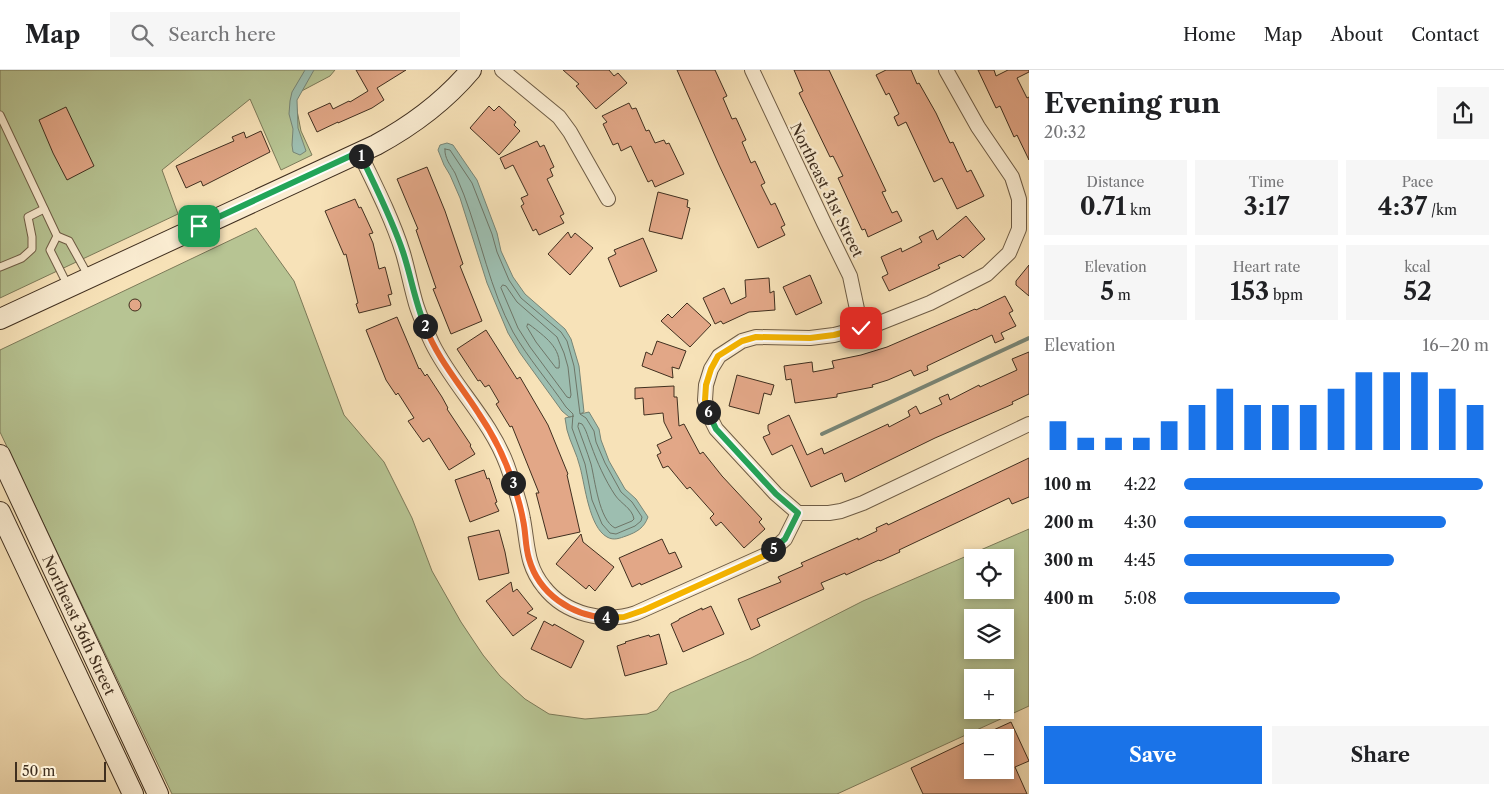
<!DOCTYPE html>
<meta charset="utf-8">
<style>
body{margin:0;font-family:"Libre Caslon Text",serif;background:#f6f6f6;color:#202124;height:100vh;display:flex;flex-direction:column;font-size:19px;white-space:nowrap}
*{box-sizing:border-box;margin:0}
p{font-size:16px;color:#757577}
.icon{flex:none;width:28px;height:28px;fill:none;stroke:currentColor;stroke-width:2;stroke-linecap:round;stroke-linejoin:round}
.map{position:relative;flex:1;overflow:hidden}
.side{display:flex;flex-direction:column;background:#fff;width:475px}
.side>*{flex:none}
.fabs{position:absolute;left:964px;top:479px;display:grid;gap:10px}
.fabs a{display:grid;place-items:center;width:50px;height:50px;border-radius:0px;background:#fff;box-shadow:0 2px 8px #0003;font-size:25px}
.scale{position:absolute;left:15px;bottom:12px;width:91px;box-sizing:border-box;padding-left:5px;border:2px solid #402f1f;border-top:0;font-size:14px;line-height:18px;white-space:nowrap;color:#402f1f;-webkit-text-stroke:4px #faecd1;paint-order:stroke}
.pin{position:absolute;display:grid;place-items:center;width:42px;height:42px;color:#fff;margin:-21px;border-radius:10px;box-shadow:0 2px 8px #0006}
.km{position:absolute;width:25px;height:25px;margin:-12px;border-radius:50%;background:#222;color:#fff;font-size:14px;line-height:25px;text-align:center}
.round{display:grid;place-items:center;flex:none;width:52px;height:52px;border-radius:0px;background:#f6f6f6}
.head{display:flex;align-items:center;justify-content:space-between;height:85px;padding:0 15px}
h1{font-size:28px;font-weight:700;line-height:38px}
.metrics{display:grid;grid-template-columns:repeat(3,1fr);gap:8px;height:85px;padding:5px 15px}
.metrics div{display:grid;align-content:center;border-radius:0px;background:#f6f6f6;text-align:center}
.metrics b{font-size:25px;font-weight:700}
.metrics small{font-size:14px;font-weight:400}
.metrics p{font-size:14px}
.chart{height:140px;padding:10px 15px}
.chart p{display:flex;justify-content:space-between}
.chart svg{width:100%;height:90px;margin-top:5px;stroke:#1a73e8;stroke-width:6}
.action{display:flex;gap:10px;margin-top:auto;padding:10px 15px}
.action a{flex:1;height:58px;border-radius:0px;background:#1a73e8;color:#fff;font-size:20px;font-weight:700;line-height:58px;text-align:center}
.action a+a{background:#f6f6f6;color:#202124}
ul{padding:0 15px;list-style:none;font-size:16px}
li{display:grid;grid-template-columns:80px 60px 1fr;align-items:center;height:38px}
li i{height:12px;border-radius:6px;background:#1a73e8}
header{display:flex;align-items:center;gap:30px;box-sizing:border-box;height:70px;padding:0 25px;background:#fff;border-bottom:1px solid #e0e0e0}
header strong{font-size:24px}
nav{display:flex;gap:28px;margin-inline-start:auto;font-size:18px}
.search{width:350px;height:45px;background:#f6f6f6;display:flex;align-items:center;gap:12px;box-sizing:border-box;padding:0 18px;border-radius:0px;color:#757577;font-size:19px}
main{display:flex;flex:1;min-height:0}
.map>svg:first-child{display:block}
.green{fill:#b7c493;stroke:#7c7a59;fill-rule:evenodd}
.water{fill:#9dbeb0;stroke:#788576}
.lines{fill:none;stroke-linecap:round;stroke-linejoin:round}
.shore{stroke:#6e7668;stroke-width:1}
.stream{stroke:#788576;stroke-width:4}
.building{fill:#e2a787;stroke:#402f1f}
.lane-casing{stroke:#6e5c45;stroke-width:9}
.street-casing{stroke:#6e5c45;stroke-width:16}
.secondary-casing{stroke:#402f1f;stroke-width:22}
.lane{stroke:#faecd1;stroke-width:7}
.street{stroke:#faecd1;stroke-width:14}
.secondary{stroke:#faecd1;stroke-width:20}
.split-1-casing{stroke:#fff;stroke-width:10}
.split-2-casing{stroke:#fff;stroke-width:10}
.split-3-casing{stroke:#fff;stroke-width:10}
.split-4-casing{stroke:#fff;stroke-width:10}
.split-5-casing{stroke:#fff;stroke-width:10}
.split-6-casing{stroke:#fff;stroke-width:10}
.split-7-casing{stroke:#fff;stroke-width:10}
.split-1{stroke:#22a559;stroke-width:6}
.split-2{stroke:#22a559;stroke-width:6}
.split-3{stroke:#f0652b;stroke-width:6}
.split-4{stroke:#f0652b;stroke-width:6}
.split-5{stroke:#f5b400;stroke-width:6}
.split-6{stroke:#22a559;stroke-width:6}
.split-7{stroke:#f5b400;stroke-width:6}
.labels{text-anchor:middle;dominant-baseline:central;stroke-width:4.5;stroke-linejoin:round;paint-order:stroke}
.street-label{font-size:15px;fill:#402f1f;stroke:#faecd1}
</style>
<header>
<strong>Map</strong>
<div class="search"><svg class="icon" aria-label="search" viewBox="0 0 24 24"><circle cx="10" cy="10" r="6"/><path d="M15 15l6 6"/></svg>Search here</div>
<nav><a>Home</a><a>Map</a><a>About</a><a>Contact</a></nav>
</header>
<main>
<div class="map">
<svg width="1029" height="724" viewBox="0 0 1029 724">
<rect width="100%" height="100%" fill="#f7e2b8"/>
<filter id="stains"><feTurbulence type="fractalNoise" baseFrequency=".004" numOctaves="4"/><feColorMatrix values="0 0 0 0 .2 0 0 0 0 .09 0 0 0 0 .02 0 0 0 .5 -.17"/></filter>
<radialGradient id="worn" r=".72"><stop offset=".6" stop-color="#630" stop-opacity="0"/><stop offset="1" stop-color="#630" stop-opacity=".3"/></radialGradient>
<g class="green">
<polygon points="0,0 335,0 330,6 294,25 301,61 312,85 281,100 250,29 162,100 178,144 0,228"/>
<path d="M256 158 294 211 344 345 384 392 412 448 432 501 461 552 483 585 500 606 525 629 549 644 585 649 647 644 657 640 670 623 751 588 863 531 1029 459V636L837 724H172L0 362V280ZM972 488H1005V520H972ZM972 548H1005V580H972ZM972 608H1005V640H972Z"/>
</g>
<g class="water">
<polygon points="305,0 314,0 297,30 298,58 306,81 300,85 293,82 292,75 293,59 289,44 290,31 292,22"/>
<path d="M447 73 453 75 477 110 497 163 501 181 513 207 525 224 565 259 571 269 579 296 584 342 580 344 589 342 599 359 601 370 609 391 625 419 636 429 648 447C644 458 637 462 626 466 620 468 614 471 607 467 589 457 585 415 580 397 577 384 570 372 567 360 566 356 566 352 565 348L574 346 569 347 562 341 520 283 508 263 487 213 460 128 450 105 444 95 438 80 440 75Z"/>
</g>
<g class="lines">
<g class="shore">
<path d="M445 79 450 80 472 113 492 164 497 182 509 210 521 228 561 262 567 271 574 296 580 344 586 348 594 361 596 372 605 393 621 422 632 432 642 447 641 451 635 456 616 464 610 463 602 454 592 430 585 394 572 358 573 344 566 337C549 312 528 288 513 262 490 219 481 170 464 125 461 118 458 110 455 103 451 96 444 88 445 79Z"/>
<polygon points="503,215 506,216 517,232 557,267 564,283 568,297 571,325 570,328 567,327 530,277 518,258 501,218"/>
<path d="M528 254 530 255C544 266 562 278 559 298H556L536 272 527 257Z"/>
<path d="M579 353 582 354C587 361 588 368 591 375 597 392 605 410 615 425 621 434 632 438 634 449L632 451 615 458C599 450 595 410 591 394 587 381 582 369 578 357Z"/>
</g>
<polyline class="stream" points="822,364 1029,268"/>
</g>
<g class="building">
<polygon points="356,0 406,0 377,18 384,30 372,38 338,53 338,52 317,62 308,43 330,33 333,39 349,31 350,32 368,21"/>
<polygon points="563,0 609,0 614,6 618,3 627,13 596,39 576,16 579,14"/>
<polygon points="677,0 715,0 727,26 723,28 732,49 736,48 746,70 742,72 751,93 755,91 765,113 761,115 771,135 775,133 785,155 781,157 785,165 758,178 719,95"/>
<polygon points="794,0 829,0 886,121 882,122 892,143 897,141 902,151 868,167 865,159 862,160 838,108 843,106 833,86 830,87 799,23 803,21"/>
<polygon points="886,0 911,0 917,14 919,13 936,43 950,73 953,72 967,102 971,100 984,126 957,139 942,108 934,112 906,52 898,56 894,47 899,44 889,23 886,25 876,5"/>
<polygon points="978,0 994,0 996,6 1008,0 1029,0 1029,2 1017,8 1027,28 1029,27 1029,90 1017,65 1014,67 1000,36 996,38"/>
<polygon points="629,33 632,39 636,38 646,61 649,60 655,73 664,70 666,74 669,73 684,104 655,117 652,110 648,112 631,76 621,81 618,73 613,75 603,54 607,52 602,46"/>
<polygon points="489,36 494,41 499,36 516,52 514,55 520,61 499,85 470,58"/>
<polygon points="66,37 94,96 67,110 53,83 39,50"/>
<polygon points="261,61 270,82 203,116 201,111 186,118 176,96 234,71 232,67 244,62 246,68"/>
<polygon points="537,71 540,77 544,75 554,97 550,99 553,106 547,109 564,144 560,146 564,153 539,165 536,159 533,161 521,136 524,134 521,128 528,125 513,95 505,99 500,88"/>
<polygon points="427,97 445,141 463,194 460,196 482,251 451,264 433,219 436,218 416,160 418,159 397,109"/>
<polygon points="658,122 688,130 687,137 690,138 682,169 649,161"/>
<polygon points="355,129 359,138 361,137 373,163 369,164 373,173 379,199 385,197 392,224 388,225 391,235 359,243 356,234 358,233 346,184 344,185 325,141"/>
<polygon points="966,146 985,169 963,188 960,185 938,195 940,198 889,221 882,207 888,204 881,187 901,178 902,182 922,172 919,167 933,160 937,170"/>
<polygon points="568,162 571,168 575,163 593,178 570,205 548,184"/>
<polygon points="643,168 657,201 620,217 608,188 616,184 614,180"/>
<polygon points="1029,195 1029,226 1016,215 1016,211"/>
<polygon points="810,205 822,233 796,245 783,217"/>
<polygon points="769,208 770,223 774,221 775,240 749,242 723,254 721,251 715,254 703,228 724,218 731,234 746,227 745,210"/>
<polygon points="1005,226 1013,241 1009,243 1016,256 1001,263 1004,269 995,273 992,265 927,296 928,300 914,306 911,300 888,310 872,315 873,317 837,324 837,327 795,333 791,309 786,310 784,296 812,292 813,302 834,298 832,291 861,285 887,277 975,239 976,240"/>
<circle cx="135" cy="235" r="6"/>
<polygon points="687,233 711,255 690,277 661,251 668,244 672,248"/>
<polygon points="397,247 419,299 420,298 425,306 427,304 442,327 448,338 447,339 471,375 470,376 475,384 449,400 429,368 423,372 408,351 414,348 398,323 396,325 386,310 366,260"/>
<polygon points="486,260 517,309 520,307 548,355 568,404 567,405 580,462 548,469 536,423 539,423 512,356 510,357 496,334 499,332 489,315 485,317 480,310 478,311 457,279"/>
<polygon points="657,271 686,281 679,299 672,297 673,308 642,296 646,282 652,285"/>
<polygon points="1029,282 1029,324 1012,332 1013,334 935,368 845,412 842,403 811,417 792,375 772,385 763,367 770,364 768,359 768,355 789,345 807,385 822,378 824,384 888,354 889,357 910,346 908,341 916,336 920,344 942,334 939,328 948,324 950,330 979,315 980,317 1017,300 1012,289"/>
<polygon points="737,305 774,315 771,325 764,323 759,344 729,336"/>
<polygon points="674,316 674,327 677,327 679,356 684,354 700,384 703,382 722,406 762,449 759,452 765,459 744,478 721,452 716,456 710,448 714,444 690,417 687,419 668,396 663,398 657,385 661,383 657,375 672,368 664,352 663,343 644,345 643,328 635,329 635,318"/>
<polygon points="1029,388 1029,427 1012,434 1009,428 899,480 900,482 880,491 879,490 846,505 845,503 821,513 824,519 757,549 760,556 751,560 738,529 781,512 778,507 803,496 801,493 858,468 858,470 877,461 876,458 887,453 888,455 947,427"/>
<polygon points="484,400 487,409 489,408 497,432 495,433 499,441 470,452 455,410"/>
<polygon points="499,460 505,482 509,503 479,510 468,467"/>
<polygon points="581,464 583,472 614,497 595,521 589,515 586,519 556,494"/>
<polygon points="662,469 669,484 675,482 682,497 641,515 640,513 632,517 619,488"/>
<polygon points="511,512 513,522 517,519 533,539 527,543 537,548 513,566 486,531"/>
<polygon points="711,536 724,564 683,582 671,554 679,550 679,549 702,538 702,540"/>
<polygon points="544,551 553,556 554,554 584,571 571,598 531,579"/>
<polygon points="659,564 667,594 625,606 617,576 626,573 625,572 649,565 650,567"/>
<polygon points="1011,652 1029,691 1015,697 1027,724 923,724 911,698 972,669 972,700 1005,700 1005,668 976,668"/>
</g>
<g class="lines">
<defs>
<g id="lane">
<polyline points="0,45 57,166"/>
<polyline points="0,197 22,188 32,179 32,167 28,147 44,139"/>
<polyline points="68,216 50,180 57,166 69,171 89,207"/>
</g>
<g id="street">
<polyline points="502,0 559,47 570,62 608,129"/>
<polyline points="752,0 824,153 850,206 861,258"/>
<polyline points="946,0 978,57 1012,107 1019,129 1019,159 1009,183 987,204 930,233 877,254 834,265 810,268 756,267 742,271 719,286 711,299 706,315 705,330 709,345 716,359 776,424 798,443 829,443 841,441 863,433 1029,354"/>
<path d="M359 82C375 115 392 148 403 183 408 200 411 217 416 234 420 247 426 260 432 273 453 316 490 349 507 395 513 412 520 431 523 449 528 475 526 495 544 517 565 544 605 554 636 543L768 484 785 469 798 443"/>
</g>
<g id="secondary">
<path d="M0 249 376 75C413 55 444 32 471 0"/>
<polyline points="0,385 158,724"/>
<polyline points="0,442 133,724"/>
</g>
</defs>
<use href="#lane" class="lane-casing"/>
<use href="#street" class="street-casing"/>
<use href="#secondary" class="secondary-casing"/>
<use href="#lane" class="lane"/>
<use href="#street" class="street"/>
<use href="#secondary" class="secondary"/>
</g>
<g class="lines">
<defs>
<polyline id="split-1" points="199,156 359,82 361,86"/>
<path id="split-2" d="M361 86C376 118 392 149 403 182 411 206 415 232 425 256"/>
<path id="split-3" d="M425 256C438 290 460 314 479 344 494 366 505 388 513 413"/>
<path id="split-4" d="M513 413C517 425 521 438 523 450 526 463 525 476 529 489 539 524 571 545 606 548"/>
<polyline id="split-5" points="606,548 624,547 644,540 768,484 773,479"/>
<polyline id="split-6" points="708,342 716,359 776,424 798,443 785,469 773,479"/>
<polyline id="split-7" points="708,342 705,330 706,315 711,299 718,286 742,271 756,267 810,268 834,265 861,258"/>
</defs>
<use href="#split-1" class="split-1-casing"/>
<use href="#split-2" class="split-2-casing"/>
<use href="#split-3" class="split-3-casing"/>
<use href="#split-4" class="split-4-casing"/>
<use href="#split-5" class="split-5-casing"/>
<use href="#split-6" class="split-6-casing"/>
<use href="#split-7" class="split-7-casing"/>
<use href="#split-1" class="split-1"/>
<use href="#split-2" class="split-2"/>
<use href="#split-3" class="split-3"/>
<use href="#split-4" class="split-4"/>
<use href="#split-5" class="split-5"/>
<use href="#split-6" class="split-6"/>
<use href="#split-7" class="split-7"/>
</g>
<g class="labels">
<g class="street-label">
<text transform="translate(827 120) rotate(64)">Northeast 31st Street</text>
<text transform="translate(79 555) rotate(65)">Northeast 36th Street</text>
</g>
</g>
<rect width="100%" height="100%" filter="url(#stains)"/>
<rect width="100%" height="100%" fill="url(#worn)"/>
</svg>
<div class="fabs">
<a><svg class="icon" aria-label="locate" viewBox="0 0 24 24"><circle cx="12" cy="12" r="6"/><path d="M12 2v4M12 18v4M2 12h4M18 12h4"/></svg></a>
<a><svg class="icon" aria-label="layers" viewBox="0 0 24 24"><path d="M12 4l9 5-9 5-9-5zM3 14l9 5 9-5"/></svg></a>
<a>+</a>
<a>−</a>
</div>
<div class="scale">50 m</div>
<div class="pin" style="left:199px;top:156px;background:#1e9e55"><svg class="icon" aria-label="arrive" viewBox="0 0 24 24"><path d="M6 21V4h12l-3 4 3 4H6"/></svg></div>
<div class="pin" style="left:861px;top:258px;background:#d93025"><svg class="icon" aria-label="check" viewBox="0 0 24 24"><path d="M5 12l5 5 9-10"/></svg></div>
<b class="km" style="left:361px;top:86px">1</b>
<b class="km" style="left:425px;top:256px">2</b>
<b class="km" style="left:513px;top:413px">3</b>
<b class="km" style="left:606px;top:548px">4</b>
<b class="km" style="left:773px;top:479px">5</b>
<b class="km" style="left:708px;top:342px">6</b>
</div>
<section class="side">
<div class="head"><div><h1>Evening run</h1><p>20:32</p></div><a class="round"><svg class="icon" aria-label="share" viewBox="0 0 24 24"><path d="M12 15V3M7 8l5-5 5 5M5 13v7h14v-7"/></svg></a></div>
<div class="metrics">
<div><p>Distance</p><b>0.71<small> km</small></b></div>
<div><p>Time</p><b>3:17</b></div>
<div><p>Pace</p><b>4:37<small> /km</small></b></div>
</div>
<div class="metrics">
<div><p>Elevation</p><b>5<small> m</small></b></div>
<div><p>Heart rate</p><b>153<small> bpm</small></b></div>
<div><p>kcal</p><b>52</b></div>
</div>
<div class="chart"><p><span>Elevation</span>16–20 m</p>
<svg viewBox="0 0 160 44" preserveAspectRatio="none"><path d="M5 44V30M15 44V38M25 44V38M35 44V38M45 44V30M55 44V22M65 44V14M75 44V22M85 44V22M95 44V22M105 44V14M115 44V6M125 44V6M135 44V6M145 44V14M155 44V22"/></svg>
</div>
<ul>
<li><b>100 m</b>4:22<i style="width:98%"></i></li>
<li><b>200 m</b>4:30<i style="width:86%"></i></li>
<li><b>300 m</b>4:45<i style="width:69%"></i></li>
<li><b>400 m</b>5:08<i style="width:51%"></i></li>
</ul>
<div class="action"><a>Save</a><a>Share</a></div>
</section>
</main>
